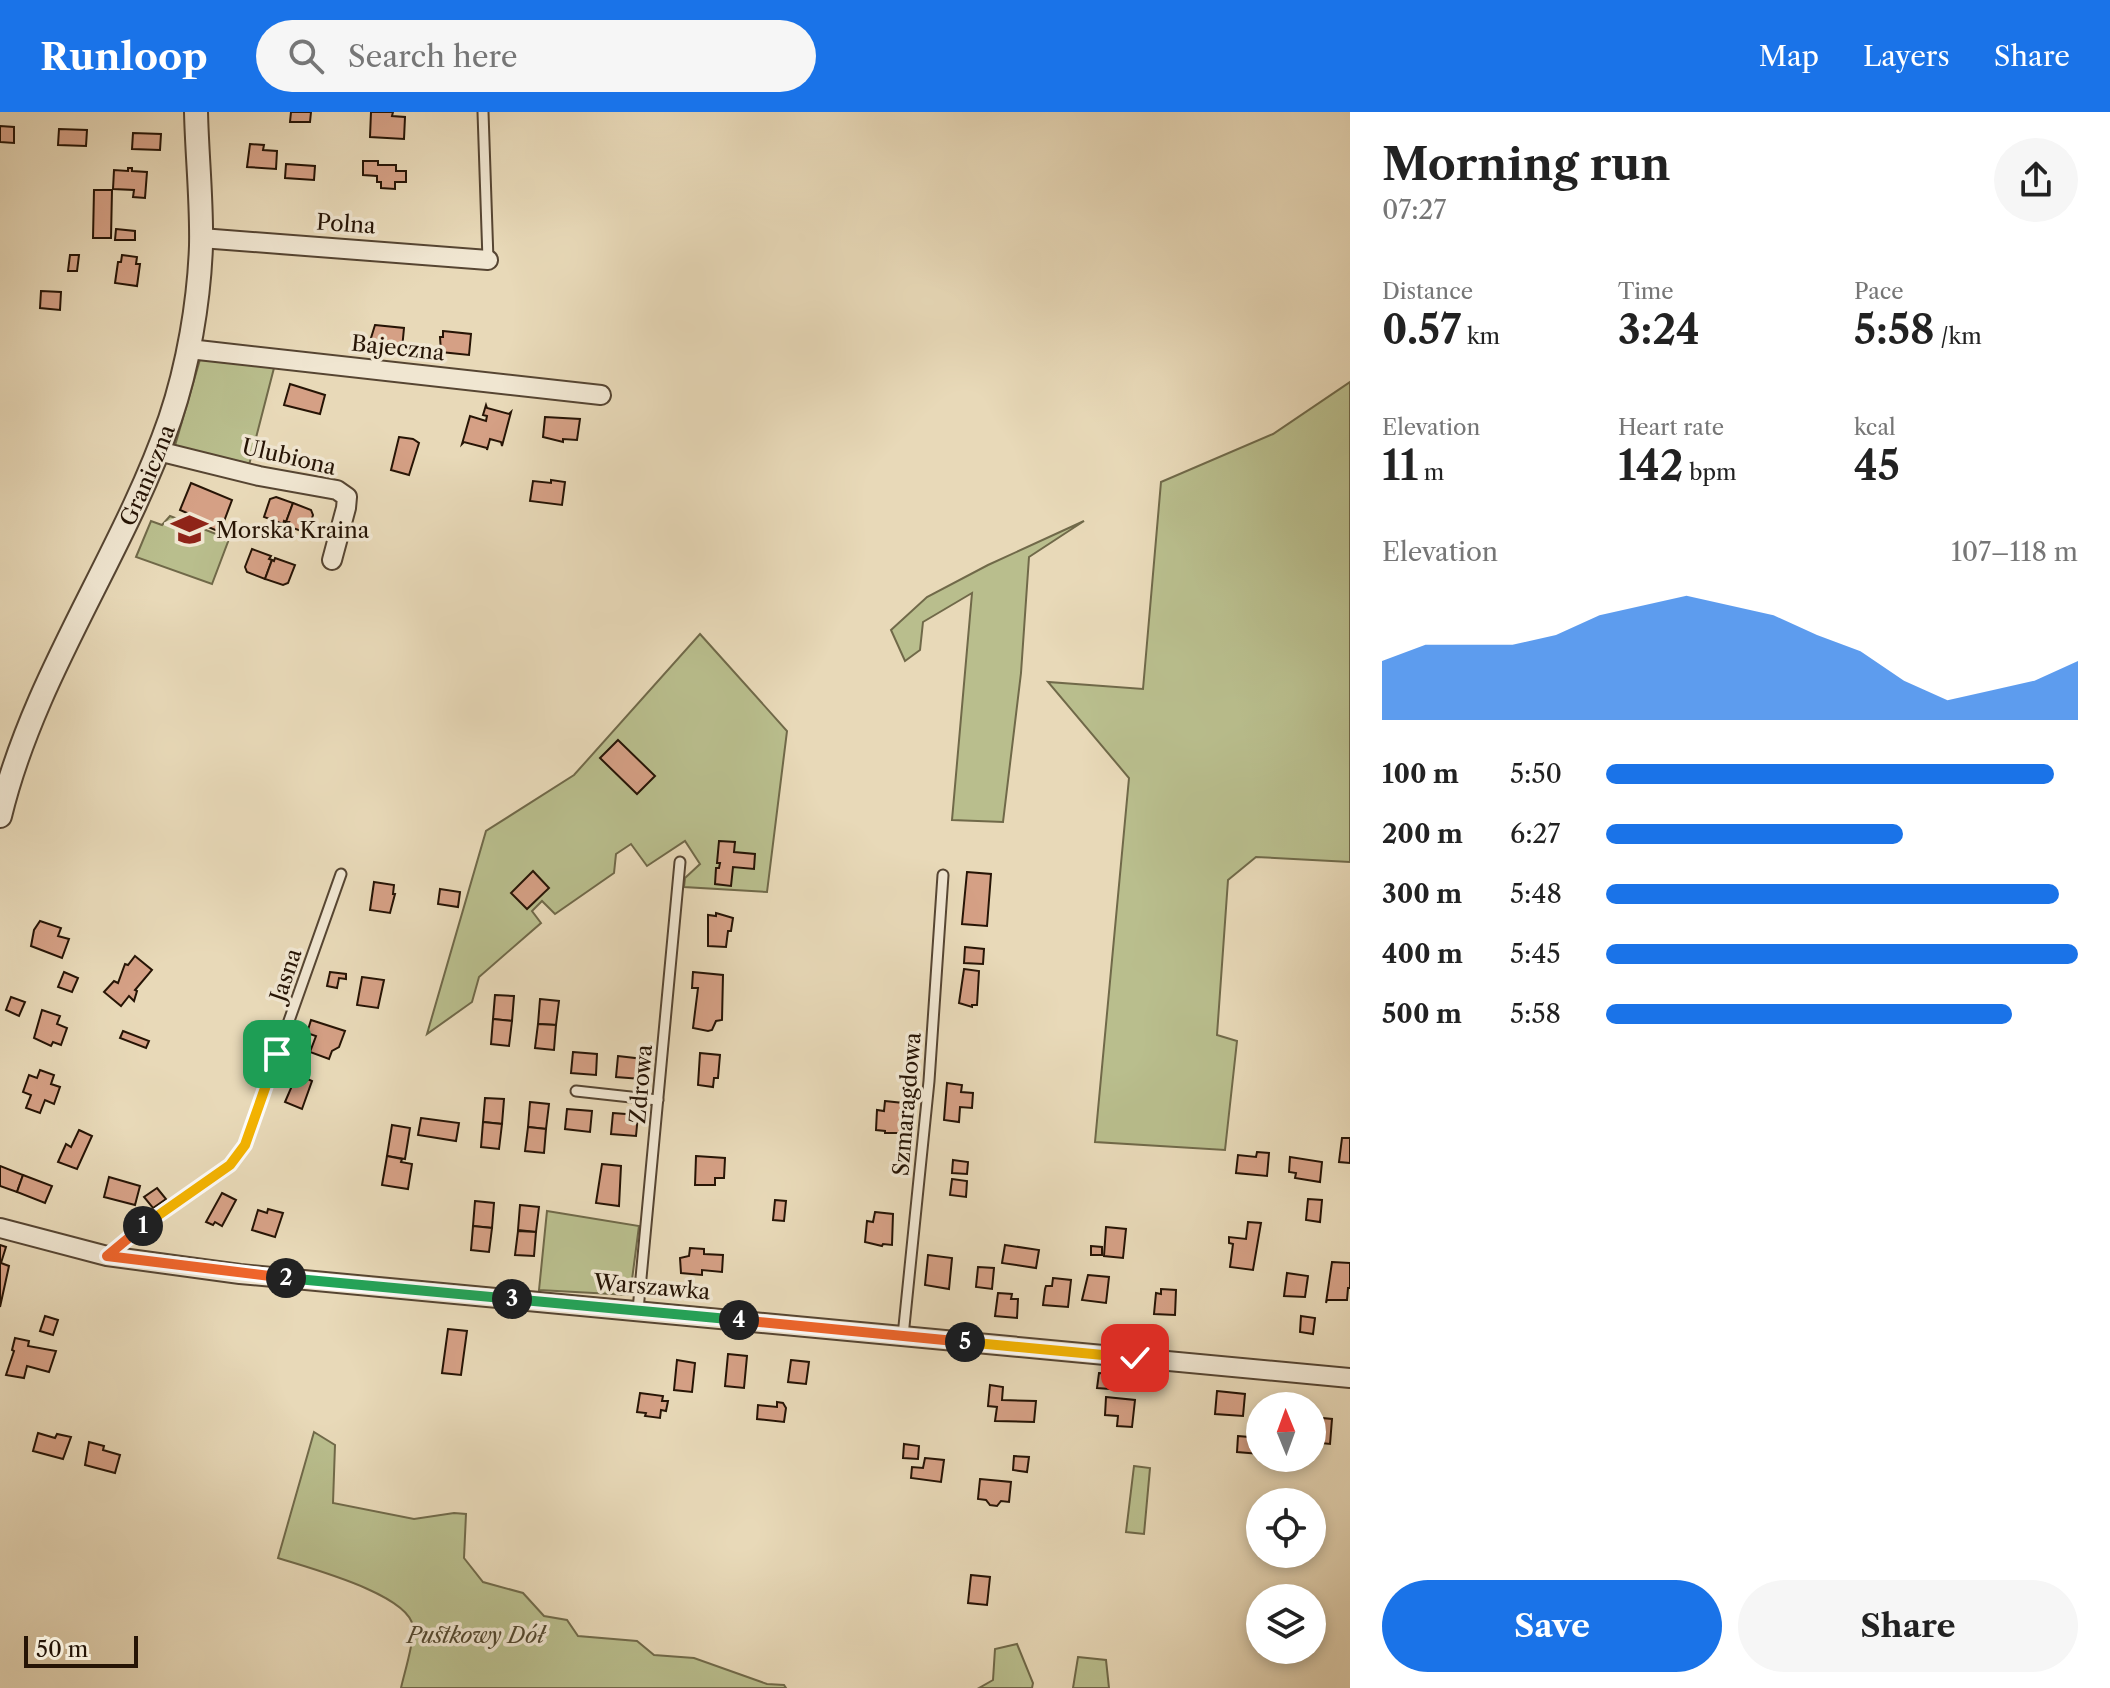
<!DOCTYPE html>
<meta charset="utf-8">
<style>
body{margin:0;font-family:"Libre Caslon Text",serif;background:#f6f6f6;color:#222;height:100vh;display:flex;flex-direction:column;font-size:30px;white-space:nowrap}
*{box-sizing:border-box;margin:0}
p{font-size:26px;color:#767676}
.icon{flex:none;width:44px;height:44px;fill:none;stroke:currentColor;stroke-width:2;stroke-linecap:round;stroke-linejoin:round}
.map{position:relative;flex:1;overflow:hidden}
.side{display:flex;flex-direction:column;background:#fff;width:760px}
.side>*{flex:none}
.needle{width:52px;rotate:359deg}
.tools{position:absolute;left:1246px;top:1280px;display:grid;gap:16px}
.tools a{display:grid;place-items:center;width:80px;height:80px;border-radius:50%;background:#fff;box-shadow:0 4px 12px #0003;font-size:40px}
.scale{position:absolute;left:24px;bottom:20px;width:114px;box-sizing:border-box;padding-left:8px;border:4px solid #261405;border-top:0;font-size:22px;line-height:28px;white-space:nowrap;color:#261405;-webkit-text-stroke:6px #f0e6d1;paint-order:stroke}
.pin{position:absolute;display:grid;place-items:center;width:68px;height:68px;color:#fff;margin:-34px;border-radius:16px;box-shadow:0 4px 12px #0006}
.km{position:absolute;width:40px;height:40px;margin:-20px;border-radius:50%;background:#222;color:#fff;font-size:22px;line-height:40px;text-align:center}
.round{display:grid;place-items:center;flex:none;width:84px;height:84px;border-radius:42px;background:#f6f6f6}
.summary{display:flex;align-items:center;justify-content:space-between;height:136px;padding:0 32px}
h1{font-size:44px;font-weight:800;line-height:60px}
.figures{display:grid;grid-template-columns:repeat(3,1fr);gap:12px;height:136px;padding:8px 32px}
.figures div{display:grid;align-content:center}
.figures b{font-size:40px;font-weight:800}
.figures small{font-size:22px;font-weight:400}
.figures p{font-size:22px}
.chart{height:224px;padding:16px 32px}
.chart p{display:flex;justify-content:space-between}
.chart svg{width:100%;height:144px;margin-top:8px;fill:#1a73e8;opacity:.7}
.action{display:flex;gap:16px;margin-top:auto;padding:16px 32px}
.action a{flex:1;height:92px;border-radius:48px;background:#1a73e8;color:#fff;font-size:32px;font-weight:800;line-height:92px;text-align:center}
.action a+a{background:#f6f6f6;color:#222}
ul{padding:0 32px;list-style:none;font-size:26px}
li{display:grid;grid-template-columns:128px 96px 1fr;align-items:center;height:60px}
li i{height:20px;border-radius:10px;background:#1a73e8}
header{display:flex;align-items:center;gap:48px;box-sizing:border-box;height:112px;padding:0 40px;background:#1a73e8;color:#fff}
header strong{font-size:38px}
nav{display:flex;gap:44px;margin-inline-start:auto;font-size:28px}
.search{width:560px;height:72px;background:#f6f6f6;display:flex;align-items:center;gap:20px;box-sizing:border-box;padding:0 28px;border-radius:44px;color:#767676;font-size:30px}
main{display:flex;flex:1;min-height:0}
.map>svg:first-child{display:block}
.green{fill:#b9be8d;stroke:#706949;stroke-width:2}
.building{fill:#d5a085;stroke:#261405;stroke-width:2}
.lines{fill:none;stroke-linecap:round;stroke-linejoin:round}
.service-casing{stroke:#564532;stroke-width:13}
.minor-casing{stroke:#564532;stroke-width:22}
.tertiary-casing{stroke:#564532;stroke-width:26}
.service{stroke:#f0e6d1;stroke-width:9}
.minor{stroke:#f0e6d1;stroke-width:18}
.tertiary{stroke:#f0e6d1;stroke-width:22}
.split-1-casing{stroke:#fff;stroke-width:16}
.split-2-casing{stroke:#fff;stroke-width:16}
.split-3-casing{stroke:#fff;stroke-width:16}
.split-4-casing{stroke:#fff;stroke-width:16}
.split-5-casing{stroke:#fff;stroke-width:16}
.split-6-casing{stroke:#fff;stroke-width:16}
.split-1{stroke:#f5b400;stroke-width:10}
.split-2{stroke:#f0652b;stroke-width:10}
.split-3{stroke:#22a559;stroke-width:10}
.split-4{stroke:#22a559;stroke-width:10}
.split-5{stroke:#f0652b;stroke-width:10}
.split-6{stroke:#f5b400;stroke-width:10}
.labels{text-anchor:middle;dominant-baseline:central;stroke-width:7;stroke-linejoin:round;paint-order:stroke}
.street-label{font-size:22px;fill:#261405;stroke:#f0e6d1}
.poi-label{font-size:22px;fill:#261405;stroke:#f0e6d1;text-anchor:start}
.park-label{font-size:22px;font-style:italic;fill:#52472e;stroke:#f0e6d1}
</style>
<header>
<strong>Runloop</strong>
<div class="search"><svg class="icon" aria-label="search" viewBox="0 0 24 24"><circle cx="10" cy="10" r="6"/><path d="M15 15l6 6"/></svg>Search here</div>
<nav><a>Map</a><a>Layers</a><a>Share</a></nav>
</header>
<main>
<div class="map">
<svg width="1350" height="1576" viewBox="0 0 1350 1576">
<rect width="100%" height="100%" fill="#e8d9b8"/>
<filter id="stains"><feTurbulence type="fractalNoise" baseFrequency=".0025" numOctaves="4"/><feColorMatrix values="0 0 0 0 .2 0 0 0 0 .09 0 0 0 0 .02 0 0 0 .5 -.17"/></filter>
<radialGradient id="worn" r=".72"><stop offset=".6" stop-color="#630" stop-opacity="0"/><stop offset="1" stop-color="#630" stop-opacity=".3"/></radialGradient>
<g class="green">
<polygon points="201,244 275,252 249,353 174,337"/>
<polygon points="1350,270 1350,750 1256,745 1228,768 1217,923 1237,929 1225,1038 1095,1030 1129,666 1048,570 1143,577 1161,370 1273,322"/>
<polygon points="170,404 229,427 212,472 136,445 151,409 162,413"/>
<polygon points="1084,409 1029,445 1021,561 1003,710 952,708 972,481 923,510 920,538 905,549 891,518 927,485 988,453"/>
<polygon points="700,522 787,619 767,780 684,775 685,766 700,752 685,729 647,754 631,732 616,742 614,761 555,802 542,789 532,799 541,811 479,865 472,890 427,922 486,719 574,663"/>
<polygon points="547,1099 639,1114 630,1183 539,1178"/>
<path d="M314 1320 335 1333 333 1391 414 1407 454 1401 466 1402 464 1446 483 1470 523 1481 544 1504 567 1508 578 1524 637 1529 654 1543 694 1546 767 1572 784 1573 786 1576H401C404 1562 415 1527 413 1515 410 1482 305 1455 278 1446Z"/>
<polygon points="1134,1354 1150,1356 1144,1422 1126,1420"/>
<polygon points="1017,1532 1033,1571 1032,1576 979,1576 993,1568 995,1537"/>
<polygon points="1078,1545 1106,1548 1109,1576 1073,1576"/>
</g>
<g class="building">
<polygon points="291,0 311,0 310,10 290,10"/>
<polygon points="371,0 393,0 392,4 405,5 404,27 370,25"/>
<polygon points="0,14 14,15 14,31 0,30"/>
<polygon points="59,17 87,18 86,34 58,33"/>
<polygon points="133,21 161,22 160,38 132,37"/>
<polygon points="250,32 264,33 263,38 277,39 276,57 247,55"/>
<polygon points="363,49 378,49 378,53 396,53 396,59 406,59 406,70 395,70 395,77 381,76 381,70 377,70 377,64 363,63"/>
<polygon points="286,52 315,54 314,68 285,66"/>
<polygon points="128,56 132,56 132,59 147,60 145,86 133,85 134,78 113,77 114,58 128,59"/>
<polygon points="94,78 112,78 111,126 93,126"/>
<polygon points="116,117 135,119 135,128 115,128"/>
<polygon points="70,143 79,143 77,159 68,159"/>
<polygon points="122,143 137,145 136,152 140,152 137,174 115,171 118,150 121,150"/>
<polygon points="41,179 61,180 60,198 40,196"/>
<polygon points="375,213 404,216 402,237 384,235 383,237 383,235 373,234 374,228 371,226"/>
<polygon points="443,219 471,222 469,243 441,240 440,225 443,225"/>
<polygon points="290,272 325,283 320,302 284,293"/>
<polygon points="486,293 487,296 509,302 511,300 502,334 501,330 490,327 487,338 487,336 464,330 462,332 470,304 486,309 487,304 483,303"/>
<polygon points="545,305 580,307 577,328 563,327 563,330 543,325"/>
<polygon points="399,325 413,327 419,331 409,363 391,358"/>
<polygon points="551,368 565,370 562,393 530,389 533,369 551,371"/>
<polygon points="191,371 232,388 220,420 201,412 203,408 180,398"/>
<polygon points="276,385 293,391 286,410 284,409 283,412 264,405 270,387"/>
<polygon points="293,391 311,398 313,403 307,421 287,414 289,410 286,410"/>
<polygon points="252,437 271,444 269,447 272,448 265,467 247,460 245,455"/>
<polygon points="275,446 295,453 288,471 283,473 265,467 272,448 274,449"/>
<polygon points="618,628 655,664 637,682 600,646"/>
<polygon points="719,729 735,730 734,740 755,742 754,757 733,755 731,774 715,772 716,756 719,756 720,751 717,751"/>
<polygon points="533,759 549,776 527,797 511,781"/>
<polygon points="967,760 991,762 987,814 962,812"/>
<polygon points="374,770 394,773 393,782 395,782 390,801 370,798"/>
<polygon points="440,777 460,780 458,795 438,792"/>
<polygon points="716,801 733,806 731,819 728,819 726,835 708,834 708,803 716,804"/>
<polygon points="40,809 61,816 58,824 69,827 62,846 31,834 34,818"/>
<polygon points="965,835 984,837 983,852 964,851"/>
<polygon points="135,844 152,858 135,878 137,879 134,889 129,884 121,894 104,880 114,869 118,871 125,852 128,853"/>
<polygon points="964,857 979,859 977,893 972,893 972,895 959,891"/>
<polygon points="64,860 78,866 72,880 58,875"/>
<polygon points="330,860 346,862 346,867 339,866 337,876 327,874"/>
<polygon points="693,860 723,863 722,908 716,909 712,918 708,919 693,916 698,876 692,876"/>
<polygon points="362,865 384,868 378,896 357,893"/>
<polygon points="495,883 514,884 512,909 493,907"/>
<polygon points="11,885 25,890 19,904 6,898"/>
<polygon points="540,887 559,889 556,913 538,912"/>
<polygon points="42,898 60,904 57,912 67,916 61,933 53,930 51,934 34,926"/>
<polygon points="493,907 512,909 509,934 491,932"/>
<polygon points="311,908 345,919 339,935 332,939 329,947 310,940 316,924 307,921"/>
<polygon points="538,912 556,913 554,938 535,936"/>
<polygon points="123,919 149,929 146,936 120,926"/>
<polygon points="573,940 597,942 596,963 571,961"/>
<polygon points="700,941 720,943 718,966 714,966 713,975 698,973"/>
<polygon points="618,944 643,947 641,967 616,965"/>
<polygon points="40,958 54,963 51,972 60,975 54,992 45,988 40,1001 26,996 31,983 23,980 29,963 37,966"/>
<polygon points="297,962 312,969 302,997 285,990"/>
<polygon points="947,971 962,973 961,980 973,981 972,996 960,995 959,1010 944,1008"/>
<polygon points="485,986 504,987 502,1012 483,1010"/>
<polygon points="885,989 903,991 902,1021 885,1021 885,1019 876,1018 877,998 884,999"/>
<polygon points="530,990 549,992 546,1017 528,1015"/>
<polygon points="567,997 592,999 590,1020 565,1017"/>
<polygon points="613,1001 638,1003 636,1024 611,1022"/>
<polygon points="421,1006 459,1011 456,1029 418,1023"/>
<polygon points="483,1010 502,1012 499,1037 481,1035"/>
<polygon points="392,1013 410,1016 405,1047 387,1044"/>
<polygon points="528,1015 546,1017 544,1041 525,1039"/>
<polygon points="79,1018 92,1024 77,1057 58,1050 66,1032 71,1035"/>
<polygon points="1342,1026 1350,1026 1350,1051 1339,1050"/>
<polygon points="1257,1040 1269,1041 1267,1064 1236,1061 1238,1043 1256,1045"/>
<polygon points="387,1044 402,1047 401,1050 412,1052 408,1077 382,1073"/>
<polygon points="696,1044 725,1046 724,1066 715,1066 715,1073 695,1073"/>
<polygon points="1290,1045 1322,1050 1320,1070 1295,1066 1296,1061 1289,1060"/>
<polygon points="953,1048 968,1050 967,1062 952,1061"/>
<polygon points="602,1052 621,1054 619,1094 596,1091"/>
<polygon points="0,1054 23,1063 17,1080 0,1074"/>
<polygon points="23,1063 52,1074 45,1091 17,1080"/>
<polygon points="109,1065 140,1074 135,1093 104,1085"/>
<polygon points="952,1067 967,1069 966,1085 950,1083"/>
<polygon points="157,1076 166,1087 153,1096 144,1085"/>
<polygon points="222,1081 236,1088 222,1114 215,1110 213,1113 206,1110"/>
<polygon points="1308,1087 1322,1088 1320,1110 1306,1108"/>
<polygon points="775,1088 786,1089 784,1109 773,1108"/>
<polygon points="475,1089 494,1091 492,1116 473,1114"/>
<polygon points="520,1093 539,1095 536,1120 518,1118"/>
<polygon points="268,1097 283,1101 275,1125 252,1118 258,1098 267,1101"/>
<polygon points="875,1100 893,1102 892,1133 883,1132 882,1134 865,1130 867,1109 873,1110"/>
<polygon points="1248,1110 1261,1111 1253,1158 1230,1155 1233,1132 1229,1131 1229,1125 1246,1127"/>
<polygon points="473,1114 492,1116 489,1140 471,1138"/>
<polygon points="1106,1115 1126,1117 1123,1146 1104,1144"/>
<polygon points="518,1119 536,1120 534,1144 515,1143"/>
<polygon points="0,1133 6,1135 1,1151 9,1154 0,1195"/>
<polygon points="1005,1133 1039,1138 1036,1156 1002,1151"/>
<polygon points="1091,1134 1102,1135 1102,1143 1091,1143"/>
<polygon points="690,1136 704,1137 704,1142 723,1143 722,1160 702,1158 702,1163 681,1161 680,1146 689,1144"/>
<polygon points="928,1143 952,1146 949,1177 925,1173"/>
<polygon points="1332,1150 1350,1151 1350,1176 1348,1176 1347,1188 1327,1188 1326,1191"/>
<polygon points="978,1155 994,1156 992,1177 976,1175"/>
<polygon points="1287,1161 1308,1164 1305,1185 1284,1184"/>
<polygon points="1088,1163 1109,1165 1106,1191 1082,1188"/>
<polygon points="1053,1166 1071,1168 1068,1195 1043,1193 1045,1177 1046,1174 1052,1174"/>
<polygon points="1161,1177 1176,1178 1175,1203 1154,1202 1156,1181 1161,1182"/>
<polygon points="998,1181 1012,1182 1011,1187 1018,1187 1017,1206 995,1204"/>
<polygon points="45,1204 58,1208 53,1223 40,1219"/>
<polygon points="1301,1204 1315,1206 1313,1222 1300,1220"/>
<polygon points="448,1217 467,1219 461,1263 442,1261"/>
<polygon points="15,1226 29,1229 28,1234 56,1239 49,1260 27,1254 24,1266 6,1263 14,1239 12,1238"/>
<polygon points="728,1242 747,1244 744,1276 725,1274"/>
<polygon points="677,1248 695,1251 692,1280 674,1278"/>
<polygon points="791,1248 809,1250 806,1272 788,1270"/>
<polygon points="1099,1261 1111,1262 1110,1277 1097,1276"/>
<polygon points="990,1273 1003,1275 1002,1288 1036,1289 1034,1310 995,1309 997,1295 988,1294"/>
<polygon points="1217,1279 1245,1282 1243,1304 1215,1302"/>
<polygon points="640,1281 663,1284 662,1289 668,1289 666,1299 661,1298 660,1306 645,1304 646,1301 637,1300"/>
<polygon points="1106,1285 1135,1288 1132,1315 1117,1314 1118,1304 1105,1303"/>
<polygon points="777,1290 783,1291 786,1296 784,1310 757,1307 758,1293 777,1295"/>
<polygon points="1312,1305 1332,1307 1330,1332 1312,1330"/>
<polygon points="38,1321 55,1326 57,1322 71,1325 63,1347 33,1339"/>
<polygon points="1238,1324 1260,1326 1260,1342 1237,1340"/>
<polygon points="89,1330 104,1334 103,1338 120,1343 115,1361 85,1353"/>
<polygon points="904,1332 919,1334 918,1347 903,1346"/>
<polygon points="1014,1344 1029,1345 1027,1360 1013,1358"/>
<polygon points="925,1346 944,1348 941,1370 911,1366 912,1355 923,1356"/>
<polygon points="980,1367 1011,1370 1009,1390 1001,1389 997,1394 990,1393 986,1388 978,1387"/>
<polygon points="971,1463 990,1465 987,1493 968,1491"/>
</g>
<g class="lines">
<defs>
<g id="service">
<polyline points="483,0 488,148"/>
<polyline points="576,979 658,988"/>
<polyline points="109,1142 145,1112 230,1053 245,1033 341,762"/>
<polyline points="638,1198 680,750"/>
<polyline points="903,1224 929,969 943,763"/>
</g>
<g id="minor">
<polyline points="201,126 488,148"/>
<polyline points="189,237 601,283"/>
<polyline points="158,339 259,364 337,378 347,385 346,396 332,448"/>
<polyline points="0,1116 107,1144 240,1162 1350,1266"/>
</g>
<g id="tertiary">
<path id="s1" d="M0 704C34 563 123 443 170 307 188 254 199 190 201 134 202 90 197 44 196 0"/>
</g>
</defs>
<use href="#service" class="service-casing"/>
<use href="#minor" class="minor-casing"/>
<use href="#tertiary" class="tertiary-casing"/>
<use href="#service" class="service"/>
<use href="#minor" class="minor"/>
<use href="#tertiary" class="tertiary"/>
</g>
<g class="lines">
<defs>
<polyline id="split-1" points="143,1114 230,1053 245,1033 277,942"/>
<polyline id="split-2" points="143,1114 107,1144 286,1166"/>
<polyline id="split-3" points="286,1166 512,1187"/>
<polyline id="split-4" points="512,1187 739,1208"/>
<polyline id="split-5" points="739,1208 965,1230"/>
<polyline id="split-6" points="965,1230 1135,1246"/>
</defs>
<use href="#split-1" class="split-1-casing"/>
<use href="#split-2" class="split-2-casing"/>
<use href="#split-3" class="split-3-casing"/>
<use href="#split-4" class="split-4-casing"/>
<use href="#split-5" class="split-5-casing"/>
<use href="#split-6" class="split-6-casing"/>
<use href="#split-1" class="split-1"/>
<use href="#split-2" class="split-2"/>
<use href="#split-3" class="split-3"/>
<use href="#split-4" class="split-4"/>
<use href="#split-5" class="split-5"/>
<use href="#split-6" class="split-6"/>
</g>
<defs>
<symbol id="school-bare" viewBox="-9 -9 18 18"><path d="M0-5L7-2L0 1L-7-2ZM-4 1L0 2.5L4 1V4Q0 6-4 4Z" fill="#8f2418" stroke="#f0e6d1" stroke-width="2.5" paint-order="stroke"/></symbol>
</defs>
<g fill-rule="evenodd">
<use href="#school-bare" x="164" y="392" width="51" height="51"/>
</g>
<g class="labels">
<g class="street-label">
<text transform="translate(346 112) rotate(4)">Polna</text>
<text transform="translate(398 236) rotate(6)">Bajeczna</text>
<text transform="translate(289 345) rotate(13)">Ulubiona</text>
<text stroke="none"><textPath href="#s1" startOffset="372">Graniczna</textPath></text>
<text transform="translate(286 863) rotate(-71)">Jasna</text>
<text transform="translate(641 972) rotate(-85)">Zdrowa</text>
<text transform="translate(907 992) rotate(-85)">Szmaragdowa</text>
<text transform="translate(652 1175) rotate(5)">Warszawka</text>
</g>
<g class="poi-label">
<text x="216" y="418">Morska Kraina</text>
</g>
<g class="park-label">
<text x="476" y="1523">Pustkowy Dół</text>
</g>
</g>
<rect width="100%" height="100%" filter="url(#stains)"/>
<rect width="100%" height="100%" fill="url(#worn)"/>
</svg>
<div class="tools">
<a><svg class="needle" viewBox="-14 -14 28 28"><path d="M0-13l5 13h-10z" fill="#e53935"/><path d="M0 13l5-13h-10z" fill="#767676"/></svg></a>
<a><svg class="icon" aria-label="locate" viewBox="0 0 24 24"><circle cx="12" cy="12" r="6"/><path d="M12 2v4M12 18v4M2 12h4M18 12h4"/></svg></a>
<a><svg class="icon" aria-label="layers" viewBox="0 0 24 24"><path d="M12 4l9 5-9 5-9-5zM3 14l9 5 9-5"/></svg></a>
</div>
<div class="scale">50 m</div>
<div class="pin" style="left:277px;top:942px;background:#1e9e55"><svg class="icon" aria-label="arrive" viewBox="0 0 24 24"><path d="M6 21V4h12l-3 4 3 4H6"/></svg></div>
<div class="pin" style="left:1135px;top:1246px;background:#d93025"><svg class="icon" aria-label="check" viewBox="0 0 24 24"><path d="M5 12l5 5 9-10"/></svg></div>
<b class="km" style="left:143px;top:1114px">1</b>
<b class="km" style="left:286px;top:1166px">2</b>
<b class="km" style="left:512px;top:1187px">3</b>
<b class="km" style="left:739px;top:1208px">4</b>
<b class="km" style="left:965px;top:1230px">5</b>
</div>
<section class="side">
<div class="summary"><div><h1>Morning run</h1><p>07:27</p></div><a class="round"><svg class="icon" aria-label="share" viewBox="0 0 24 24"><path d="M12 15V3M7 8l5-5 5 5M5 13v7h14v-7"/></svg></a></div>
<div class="figures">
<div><p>Distance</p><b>0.57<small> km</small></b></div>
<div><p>Time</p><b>3:24</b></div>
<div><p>Pace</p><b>5:58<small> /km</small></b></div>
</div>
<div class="figures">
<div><p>Elevation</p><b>11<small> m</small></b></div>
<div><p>Heart rate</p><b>142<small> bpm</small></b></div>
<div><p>kcal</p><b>45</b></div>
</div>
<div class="chart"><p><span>Elevation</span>107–118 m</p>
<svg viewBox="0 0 160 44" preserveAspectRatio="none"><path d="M0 44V26L10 21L20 21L30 21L40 18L50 12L60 9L70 6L80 9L90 12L100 18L110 23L120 32L130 38L140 35L150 32L160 26V44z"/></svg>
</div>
<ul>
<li><b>100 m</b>5:50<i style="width:95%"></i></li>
<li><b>200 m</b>6:27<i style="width:63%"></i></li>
<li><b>300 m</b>5:48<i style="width:96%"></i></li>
<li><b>400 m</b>5:45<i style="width:100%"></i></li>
<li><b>500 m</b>5:58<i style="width:86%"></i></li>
</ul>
<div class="action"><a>Save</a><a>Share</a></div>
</section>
</main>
